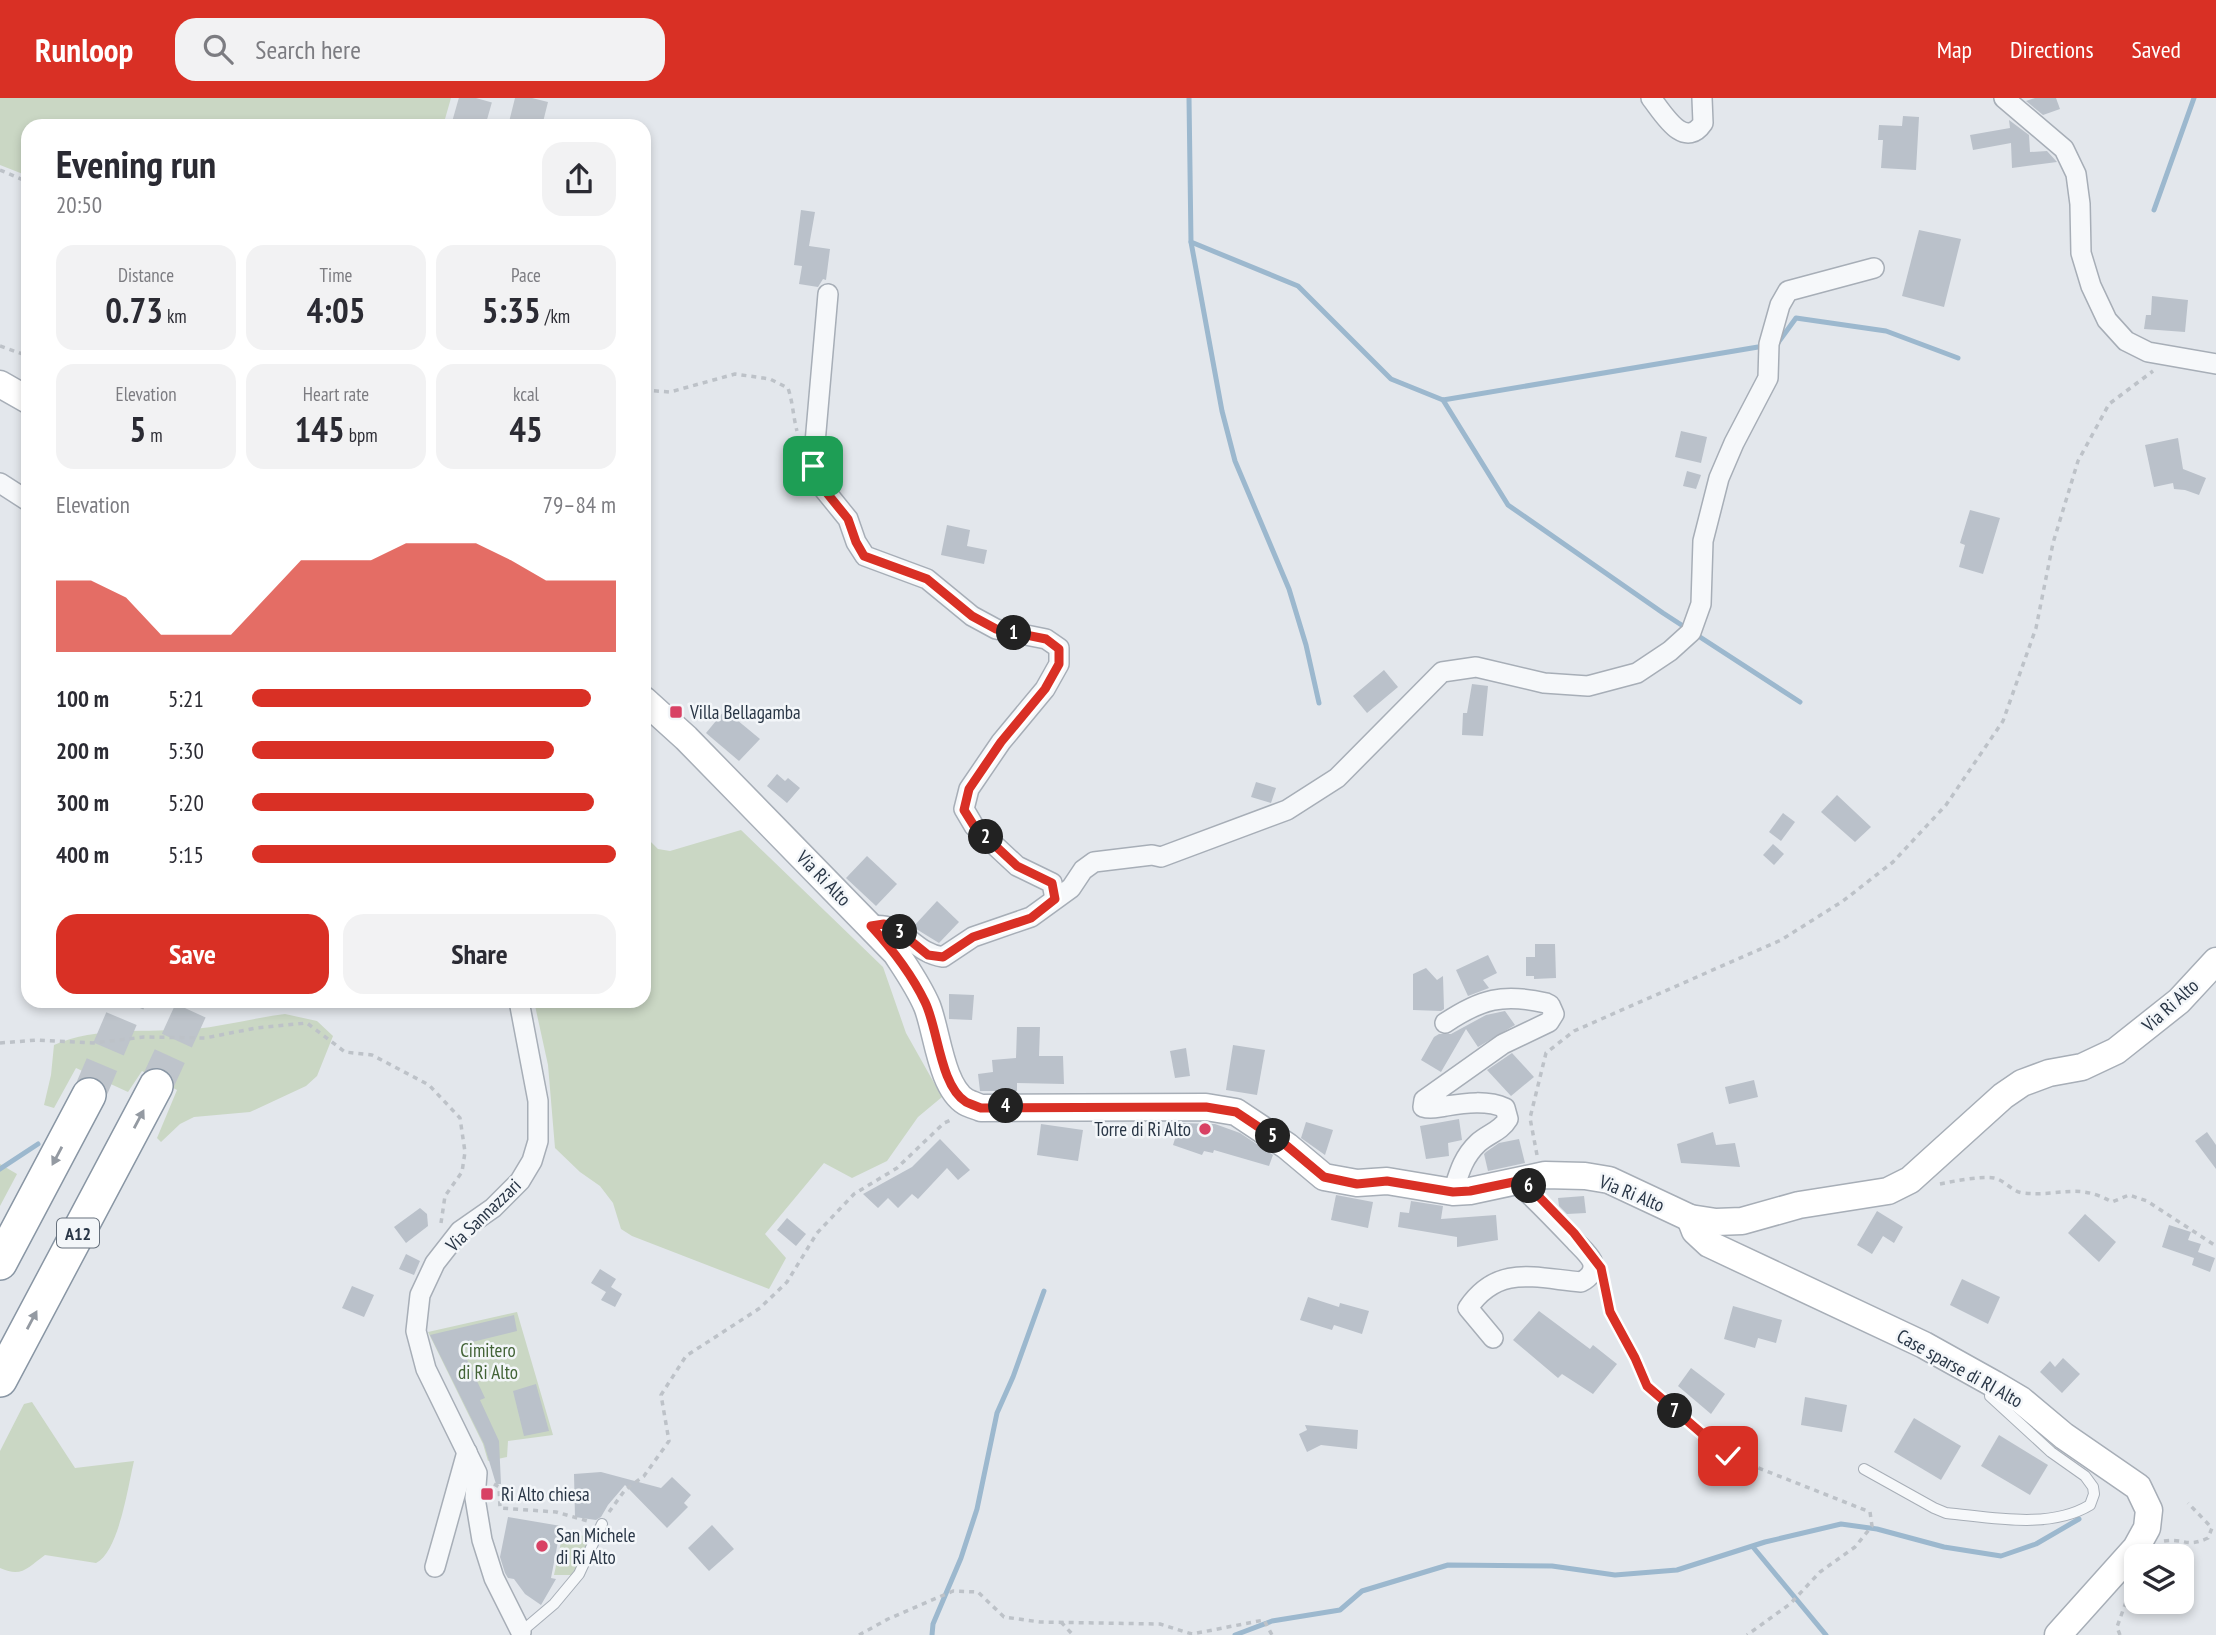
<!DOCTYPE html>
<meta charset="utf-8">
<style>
body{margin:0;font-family:"PT Sans Narrow",sans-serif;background:#f2f2f3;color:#2b2b33;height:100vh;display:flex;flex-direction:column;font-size:26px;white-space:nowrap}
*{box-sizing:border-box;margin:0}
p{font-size:23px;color:#7c7c81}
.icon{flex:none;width:38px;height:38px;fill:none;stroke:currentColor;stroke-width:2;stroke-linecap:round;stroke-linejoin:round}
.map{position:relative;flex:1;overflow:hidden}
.panel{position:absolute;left:21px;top:21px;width:630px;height:889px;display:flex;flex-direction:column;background:#fff;border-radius:21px;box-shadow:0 4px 10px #0003}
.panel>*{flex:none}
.controls{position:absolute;left:2124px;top:1446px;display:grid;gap:14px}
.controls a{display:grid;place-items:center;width:70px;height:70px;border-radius:14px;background:#fff;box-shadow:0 4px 10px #0003;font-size:35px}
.pin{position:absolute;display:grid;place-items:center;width:60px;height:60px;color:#fff;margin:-30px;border-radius:14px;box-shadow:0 4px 10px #0006}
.km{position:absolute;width:35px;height:35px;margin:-18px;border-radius:50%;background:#222;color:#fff;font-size:19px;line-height:35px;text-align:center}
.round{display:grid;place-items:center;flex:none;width:74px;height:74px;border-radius:21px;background:#f2f2f3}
.overview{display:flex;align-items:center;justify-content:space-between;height:119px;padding:0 35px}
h1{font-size:38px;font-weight:600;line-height:52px}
.stats{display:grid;grid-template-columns:repeat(3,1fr);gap:10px;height:119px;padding:7px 35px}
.stats div{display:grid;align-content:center;border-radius:18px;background:#f2f2f3;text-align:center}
.stats b{font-size:35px;font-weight:600}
.stats small{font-size:19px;font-weight:400}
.stats p{font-size:19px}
.chart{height:196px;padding:14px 35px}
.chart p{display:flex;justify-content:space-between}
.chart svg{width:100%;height:126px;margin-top:7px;fill:#d93025;opacity:.7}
.action{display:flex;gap:14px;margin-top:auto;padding:14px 35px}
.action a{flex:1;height:80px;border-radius:21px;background:#d93025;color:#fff;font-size:28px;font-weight:600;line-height:80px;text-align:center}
.action a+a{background:#f2f2f3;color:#2b2b33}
ul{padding:0 35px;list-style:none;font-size:23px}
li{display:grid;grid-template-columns:112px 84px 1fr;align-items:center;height:52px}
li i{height:18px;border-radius:9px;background:#d93025}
header{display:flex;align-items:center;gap:42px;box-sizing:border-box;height:98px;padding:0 35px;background:#d93025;color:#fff}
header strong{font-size:33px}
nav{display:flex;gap:38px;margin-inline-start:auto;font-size:24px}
.search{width:490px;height:63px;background:#f2f2f3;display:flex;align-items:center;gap:18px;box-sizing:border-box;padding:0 24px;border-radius:21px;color:#7c7c81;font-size:26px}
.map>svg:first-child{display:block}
.green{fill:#cad7c4}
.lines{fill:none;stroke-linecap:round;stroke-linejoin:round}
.stream{stroke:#9cb8ce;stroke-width:5}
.building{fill:#bac1ca}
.highway-tunnel{stroke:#bec4cb;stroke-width:33;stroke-dasharray:33 17;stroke-linecap:butt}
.lane-casing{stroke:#a7aeb7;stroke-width:12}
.street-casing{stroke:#a7aeb7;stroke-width:22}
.secondary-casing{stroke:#a7aeb7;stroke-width:29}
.highway-casing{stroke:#8996a4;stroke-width:36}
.path{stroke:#bdc2c8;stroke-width:3.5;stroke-dasharray:5 5;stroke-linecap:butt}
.lane{stroke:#f6f8fa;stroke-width:10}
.street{stroke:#f6f8fa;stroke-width:19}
.secondary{stroke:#fff;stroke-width:26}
.highway{stroke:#fff;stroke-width:33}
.oneway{fill:#949aa2}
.route-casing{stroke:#fff;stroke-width:14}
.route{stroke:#d93025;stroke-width:9}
.poi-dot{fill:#d84164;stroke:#f3f6f9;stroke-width:2.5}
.labels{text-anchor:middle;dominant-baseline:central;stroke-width:5;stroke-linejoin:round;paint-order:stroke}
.shield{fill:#f3f6f9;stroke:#66707c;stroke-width:2}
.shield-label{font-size:18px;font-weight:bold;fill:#293646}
.poi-label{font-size:19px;fill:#293646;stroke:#f3f6f9;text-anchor:start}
.street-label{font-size:19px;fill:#293646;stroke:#f3f6f9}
.park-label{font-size:19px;fill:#426336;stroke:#f3f6f9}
</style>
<header>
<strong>Runloop</strong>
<div class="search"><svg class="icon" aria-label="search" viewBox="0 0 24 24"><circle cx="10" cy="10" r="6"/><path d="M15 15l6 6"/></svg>Search here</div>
<nav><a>Map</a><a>Directions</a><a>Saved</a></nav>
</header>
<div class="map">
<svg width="2216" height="1537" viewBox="0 0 2216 1537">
<rect width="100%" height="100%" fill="#e3e7ec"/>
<g class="green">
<polygon points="0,0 451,0 443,28 28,28 28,78 0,67"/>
<polygon points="741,732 883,869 906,935 942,999 918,1019 887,1063 852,1080 824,1065 765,1136 786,1160 769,1191 632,1138 621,1131 613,1105 600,1088 580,1074 555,1050 548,967 534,903 644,903 644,737 658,751 670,753"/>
<path d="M285 916 317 923 333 938 317 978 306 988 250 1014 194 1019 180 1026 161 1044 157 1040 177 992 142 973 128 994 76 970 54 1010 44 1007 51 977 54 947C97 928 147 935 194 931 224 928 254 920 285 916Z"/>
<polygon points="0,1066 17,1076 0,1108"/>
<polygon points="517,1214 553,1337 508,1343 507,1359 488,1363 483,1346 428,1234"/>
<path d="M32 1304 75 1370 134 1363C128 1388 119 1454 96 1465L45 1457C27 1470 22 1480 0 1470V1353L24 1306Z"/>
<polygon points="563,1435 593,1439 573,1477 554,1477"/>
</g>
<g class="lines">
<g class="stream">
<polyline points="1189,0 1191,144 1298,188 1391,281 1443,302 1764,248"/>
<polyline points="2154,112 2194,0"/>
<polyline points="1191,144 1222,313 1235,363 1289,491 1306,547 1319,605"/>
<polyline points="1777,246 1796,220 1886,233 1958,260"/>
<polyline points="1443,302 1508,407 1663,515 1800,604"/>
<polyline points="0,1071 38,1046"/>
<polyline points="1753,1449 1826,1537"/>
<polyline points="932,1537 933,1526 961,1460 977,1411 997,1315 1013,1279 1044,1193"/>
<polyline points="1235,1537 1272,1523 1340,1512 1362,1493 1448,1467 1552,1468 1615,1477 1677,1472 1765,1444 1841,1426 1877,1431 1944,1449 2001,1458 2036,1446 2079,1421"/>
</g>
</g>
<g class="building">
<polygon points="2035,0 2056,0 2060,11 2043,17 2026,3"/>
<polygon points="1903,18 1919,19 1916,72 1881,70 1883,42 1878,42 1879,27 1902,28"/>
<polygon points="2009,22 2029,37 2030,54 2047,53 2057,64 2012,70 2011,45 1973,52 1970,37 2010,30"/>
<polygon points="801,112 815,114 809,148 830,151 826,182 823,181 818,189 799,186 802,168 794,167"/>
<polygon points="1919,132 1961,141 1944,209 1902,198"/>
<polygon points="2152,198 2188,202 2185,234 2144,231 2146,217 2151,217"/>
<polygon points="1681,333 1707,339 1701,365 1675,359"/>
<polygon points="2178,340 2183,371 2206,380 2199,397 2185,392 2174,391 2173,385 2154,389 2145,347"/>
<polygon points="1687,373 1701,377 1696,391 1683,388"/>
<polygon points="1970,412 2000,420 1983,476 1959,469 1965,447 1960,445"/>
<polygon points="947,427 970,432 967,448 987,452 984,466 941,457"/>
<polygon points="1384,572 1398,589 1367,615 1353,598"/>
<polygon points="1472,586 1488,588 1483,638 1462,637 1463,615 1467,615"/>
<polygon points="725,612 760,641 739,663 706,635"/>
<polygon points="777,676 785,683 788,680 800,690 787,705 767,688"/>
<polygon points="1256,684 1276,690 1271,705 1251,699"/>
<polygon points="1837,697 1871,729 1855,744 1821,714"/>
<polygon points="1783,715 1795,724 1781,743 1769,734"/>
<polygon points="1773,746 1784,756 1774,767 1763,757"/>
<polygon points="867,758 897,786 876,808 846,780"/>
<polygon points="937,803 959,824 939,845 913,829"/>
<polygon points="1535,846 1555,846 1556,880 1534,881 1534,878 1526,878 1526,859 1535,859"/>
<polygon points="1488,857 1497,875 1483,882 1489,890 1468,898 1456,872"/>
<polygon points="1426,870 1437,882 1443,878 1444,911 1441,913 1413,912 1413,876"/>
<polygon points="949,896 974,897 972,922 949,921"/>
<polygon points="1505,913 1515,927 1478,949 1466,931 1441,974 1421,962 1434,939 1439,936 1451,936 1486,917"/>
<polygon points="1017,929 1040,929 1039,958 1063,958 1064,986 1017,985 1017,993 980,993 978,976 993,974 992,962 1016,960"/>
<polygon points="1233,947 1265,952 1257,997 1226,992"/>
<polygon points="1186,950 1190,978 1175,980 1170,953"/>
<polygon points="1512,955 1534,979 1511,998 1487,972"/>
<polygon points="1754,982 1758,999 1729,1006 1725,989"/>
<polygon points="1459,1021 1462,1042 1448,1045 1449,1058 1426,1061 1420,1028"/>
<polygon points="1306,1024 1333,1032 1325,1057 1301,1040"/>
<polygon points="1180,1025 1215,1026 1240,1035 1273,1057 1269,1068 1214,1052 1213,1055 1204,1053 1202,1057 1173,1047"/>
<polygon points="1041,1026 1083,1032 1078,1063 1037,1057"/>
<polygon points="1713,1034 1716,1047 1735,1045 1740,1069 1681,1065 1677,1046"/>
<polygon points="2207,1034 2216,1047 2216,1071 2195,1043"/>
<polygon points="940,1041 970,1072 958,1082 947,1070 918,1101 912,1096 898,1110 888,1100 878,1110 863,1096 912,1069"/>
<polygon points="1519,1041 1525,1065 1488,1073 1484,1056 1486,1054 1499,1045"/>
<polygon points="1336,1097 1373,1104 1368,1130 1331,1122"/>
<polygon points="1584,1098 1586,1115 1567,1116 1559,1108 1558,1100"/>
<polygon points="1411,1103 1443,1108 1441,1121 1496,1117 1498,1142 1457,1149 1457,1139 1398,1129 1400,1114 1409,1115"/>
<polygon points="420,1110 427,1116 428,1128 406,1145 394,1129"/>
<polygon points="1877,1113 1903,1129 1894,1145 1883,1138 1872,1156 1857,1147"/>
<polygon points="2085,1116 2116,1144 2099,1164 2068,1135"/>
<polygon points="787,1120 806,1136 796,1148 777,1132"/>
<polygon points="2169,1127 2191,1134 2188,1142 2201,1146 2198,1154 2215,1160 2210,1174 2192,1167 2194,1160 2162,1149"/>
<polygon points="406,1156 420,1163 414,1177 399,1171"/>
<polygon points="600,1171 616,1181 611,1189 622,1196 615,1209 601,1202 606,1194 591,1185"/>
<polygon points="1962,1181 2000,1199 1988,1226 1950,1207"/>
<polygon points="352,1188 374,1197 364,1219 342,1210"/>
<polygon points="1308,1199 1339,1209 1340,1205 1369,1213 1362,1236 1334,1227 1332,1232 1300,1222"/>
<polygon points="1733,1208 1782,1222 1776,1245 1758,1240 1755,1250 1724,1241"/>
<polygon points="1539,1213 1590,1251 1593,1247 1617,1266 1593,1296 1562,1276 1558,1280 1513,1242"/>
<polygon points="514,1217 517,1233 460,1247 485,1300 480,1302 499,1343 501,1386 496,1386 484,1346 430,1237"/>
<polygon points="2063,1260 2080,1276 2062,1295 2040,1274 2050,1263 2055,1269"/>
<polygon points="1691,1270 1725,1296 1711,1316 1678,1288"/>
<polygon points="536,1286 549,1333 524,1338 513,1293"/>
<polygon points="1805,1299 1847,1307 1842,1334 1801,1327"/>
<polygon points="1914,1320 1961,1348 1941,1382 1894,1354"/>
<polygon points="1305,1327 1358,1332 1357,1351 1321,1347 1307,1354 1299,1336 1307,1332"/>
<polygon points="1999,1337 2048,1367 2030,1397 1981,1368"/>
<polygon points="601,1374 661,1390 672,1379 691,1397 684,1405 688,1409 667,1430 625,1387 608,1407 601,1419 596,1422 575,1419 574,1376"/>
<polygon points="508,1419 561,1428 551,1480 556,1481 541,1507 525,1496 514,1481 508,1480 505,1475 500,1459"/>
<polygon points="712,1427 734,1451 709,1473 688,1450"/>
</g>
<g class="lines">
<g class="highway-tunnel">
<polyline points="468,28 476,0"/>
<polyline points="525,28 532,0"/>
<polyline points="156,988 195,903"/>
<polyline points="89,997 129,903"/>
</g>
<defs>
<g id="lane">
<path d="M1864 1371 1934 1410 1946 1415C1990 1419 2049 1432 2090 1407L2094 1396 2093 1389 2085 1378 2051 1354 1990 1298 1991 1293"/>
<polyline points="521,1534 554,1506 579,1476 602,1426"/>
</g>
<g id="street">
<path d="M1651 0C1663 15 1684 53 1703 25L1702 0"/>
<polyline points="2004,0 2064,51 2076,76 2080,106 2081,155 2091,188 2107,222 2126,243 2148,254 2216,266"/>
<polyline points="828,196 813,368 818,384 848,421 856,444 865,458 927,481 972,518 996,531 1046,541 1059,550 1059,566 1045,591 1001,644 969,691 964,711 974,728 1017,768 1052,785 1055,801"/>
<polyline points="0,385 28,403"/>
<path d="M871 828C904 823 912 855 943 859L973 839 1031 819 1071 790 1083 772 1094 764 1152 757 1161 759 1287 712 1337 680 1442 574 1476 569 1544 585 1588 588 1637 575 1670 553 1691 534 1701 506 1703 443 1719 380 1734 345 1768 280 1769 246 1780 207 1788 193 1874 170"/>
<polyline points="519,903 538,1003 538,1043 532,1063 520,1083 493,1110 460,1133 435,1165 420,1197 416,1233 426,1271 477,1375 475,1400 482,1442 494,1480 521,1534"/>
<path d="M1445 925C1481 901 1503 895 1546 905L1550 907 1554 916 1549 924 1503 946 1424 1002 1423 1009C1432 1012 1437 1009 1446 1008 1465 1005 1488 1002 1505 1010L1508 1021C1501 1033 1488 1036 1478 1045 1463 1059 1459 1075 1453 1094"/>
<path d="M1493 1240 1468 1210C1498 1166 1535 1180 1581 1184 1589 1180 1596 1173 1592 1163 1588 1155 1579 1148 1574 1142 1555 1122 1536 1102 1516 1084"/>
<polyline points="435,1469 467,1354"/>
</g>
<g id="secondary">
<polyline points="0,286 28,302"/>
<path d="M644 602 686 640 896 855C907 872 919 889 927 908 937 933 941 989 966 1004 970 1006 976 1008 981 1010L1206 1009 1236 1014 1287 1048 1324 1079 1357 1085 1387 1083 1453 1094 1470 1093 1545 1077 1585 1078 1609 1082 1690 1120 1716 1124 1742 1123 1799 1107 1888 1093 1910 1082 2003 998 2022 985 2049 975 2082 969 2116 953 2179 903 2216 863"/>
<polyline points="1690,1120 1695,1133 1709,1146 1924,1247 1994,1286 2021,1302 2064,1338 2138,1389 2149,1412 2147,1430 2136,1450 2058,1537"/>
</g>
<g id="highway">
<polyline points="0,1165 89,997"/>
<polyline points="0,1282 156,988"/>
</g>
</defs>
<use href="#lane" class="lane-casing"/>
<use href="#street" class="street-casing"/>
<use href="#secondary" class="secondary-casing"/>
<use href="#highway" class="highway-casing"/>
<g class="path">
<polyline points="0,72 28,84"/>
<polyline points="0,248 28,258"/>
<path d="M644 292 670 294 735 276 770 281 788 290C793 305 793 318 797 333"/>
<polyline points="0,945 37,942 93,945 144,939 205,940 256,930 307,925 345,954 372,957 429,987 460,1020 465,1054 462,1074 445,1098 441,1125"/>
<polyline points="1537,1057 1530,1020 1546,955 1574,933 1781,842 1843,803 1893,764 1946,707 2003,623 2036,530 2053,445 2078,363 2109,306 2153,273"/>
<path d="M1940 1086C1954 1083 1980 1078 1994 1080 2005 1082 2012 1094 2023 1095 2059 1099 2077 1084 2112 1104L2129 1097 2147 1103 2216 1148"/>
<polyline points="1605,1187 1610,1214 1635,1260 1647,1288 1728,1358 1870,1414 1872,1428 1855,1449 1820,1474 1790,1506 1747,1537"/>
<polyline points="494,1386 499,1389 500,1410 556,1414 591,1424"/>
<polyline points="609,1414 625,1392 644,1378 669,1343 661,1297 686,1258 760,1210 787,1184 817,1135 854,1096 897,1070 944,1025 953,1021"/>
<path d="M2164 1443C2184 1440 2187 1450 2208 1440L2212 1430 2188 1405"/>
<polyline points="1061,1524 1073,1537"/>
<polyline points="859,1537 888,1521 953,1493 978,1494 1004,1519 1040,1524 1160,1526 1192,1536 1264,1522 1272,1537"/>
<polyline points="2120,1537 2117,1529 2131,1490"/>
</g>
<use href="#lane" class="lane"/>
<use href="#street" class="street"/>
<use href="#secondary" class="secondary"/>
<use href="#highway" class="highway"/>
</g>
<defs><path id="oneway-solid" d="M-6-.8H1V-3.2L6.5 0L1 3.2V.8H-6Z" transform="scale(1.75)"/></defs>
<g class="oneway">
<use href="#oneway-solid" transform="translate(139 1021) rotate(-62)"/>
<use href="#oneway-solid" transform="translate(57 1058) rotate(118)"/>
<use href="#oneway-solid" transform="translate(32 1222) rotate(-62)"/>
</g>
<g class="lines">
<defs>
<path id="route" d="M813 368 818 384 848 421 856 444 864 458 927 481 972 518 996 531 1046 541 1059 551V566L1045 591 1001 644 969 691 964 712 974 728 1017 768 1052 785 1055 801 1031 820 973 839 943 859 928 857 895 830 884 826 871 828C893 852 911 875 925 904 938 930 940 988 966 1004 970 1006 976 1008 981 1010L1206 1009 1236 1014 1287 1048 1324 1079 1357 1086 1387 1083 1453 1094 1470 1093 1523 1082 1574 1135 1601 1170 1610 1214 1635 1260 1647 1288 1728 1358"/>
</defs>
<use href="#route" class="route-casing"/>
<use href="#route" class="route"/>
</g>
<g class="poi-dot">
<rect x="669" y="607" width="14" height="14" rx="3.5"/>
<circle cx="1205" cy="1031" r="7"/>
<rect x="480" y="1389" width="14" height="14" rx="3.5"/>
<circle cx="542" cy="1448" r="7"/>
</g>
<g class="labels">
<rect class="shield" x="57" y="1120.5" width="42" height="29" rx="5"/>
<g class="shield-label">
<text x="78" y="1135">A12</text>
</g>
<g class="poi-label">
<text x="690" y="614">Villa Bellagamba</text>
<text x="1191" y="1031" text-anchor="end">Torre di Ri Alto</text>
<text x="501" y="1396">Ri Alto chiesa</text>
<text x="556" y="1437">San Michele<tspan x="556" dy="22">di Ri Alto</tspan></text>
</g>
<g class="street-label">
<text transform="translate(824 780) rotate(46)">Via Ri Alto</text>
<text transform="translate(2170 907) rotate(-42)">Via Ri Alto</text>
<text transform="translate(1632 1095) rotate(22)">Via Ri Alto</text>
<text transform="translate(483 1117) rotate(-44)">Via Sannazzari</text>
<text transform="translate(1960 1270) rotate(29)">Case sparse di RI Alto</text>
</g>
<g class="park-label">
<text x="488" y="1252">Cimitero<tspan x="488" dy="22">di Ri Alto</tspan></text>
</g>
</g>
</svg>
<div class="controls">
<a><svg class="icon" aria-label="layers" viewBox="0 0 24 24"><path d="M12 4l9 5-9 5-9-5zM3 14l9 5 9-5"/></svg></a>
</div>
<div class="pin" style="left:813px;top:368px;background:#1e9e55"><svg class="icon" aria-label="arrive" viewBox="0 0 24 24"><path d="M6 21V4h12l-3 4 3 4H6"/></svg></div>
<div class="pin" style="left:1728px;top:1358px;background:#d93025"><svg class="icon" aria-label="check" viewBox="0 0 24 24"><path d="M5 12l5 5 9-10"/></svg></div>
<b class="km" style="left:1014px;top:535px">1</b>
<b class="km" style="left:986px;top:739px">2</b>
<b class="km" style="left:900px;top:834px">3</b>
<b class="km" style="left:1006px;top:1008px">4</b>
<b class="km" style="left:1273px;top:1038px">5</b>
<b class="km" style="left:1529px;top:1088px">6</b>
<b class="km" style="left:1675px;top:1313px">7</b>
<section class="panel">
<div class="overview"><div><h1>Evening run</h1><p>20:50</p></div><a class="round"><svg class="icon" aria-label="share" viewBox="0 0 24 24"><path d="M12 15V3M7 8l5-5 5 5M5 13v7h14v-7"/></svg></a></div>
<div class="stats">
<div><p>Distance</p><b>0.73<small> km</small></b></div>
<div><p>Time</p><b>4:05</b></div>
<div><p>Pace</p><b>5:35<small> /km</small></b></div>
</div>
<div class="stats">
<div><p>Elevation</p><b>5<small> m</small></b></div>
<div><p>Heart rate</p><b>145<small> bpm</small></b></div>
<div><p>kcal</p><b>45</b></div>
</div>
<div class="chart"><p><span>Elevation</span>79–84 m</p>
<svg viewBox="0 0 160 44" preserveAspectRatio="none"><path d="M0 44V19L10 19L20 25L30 38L40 38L50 38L60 25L70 12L80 12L90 12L100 6L110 6L120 6L130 12L140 19L150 19L160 19V44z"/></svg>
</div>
<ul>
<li><b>100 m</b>5:21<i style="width:93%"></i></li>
<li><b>200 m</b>5:30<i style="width:83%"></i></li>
<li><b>300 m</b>5:20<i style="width:94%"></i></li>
<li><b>400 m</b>5:15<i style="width:100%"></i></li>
</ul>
<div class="action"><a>Save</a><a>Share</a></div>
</section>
</div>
